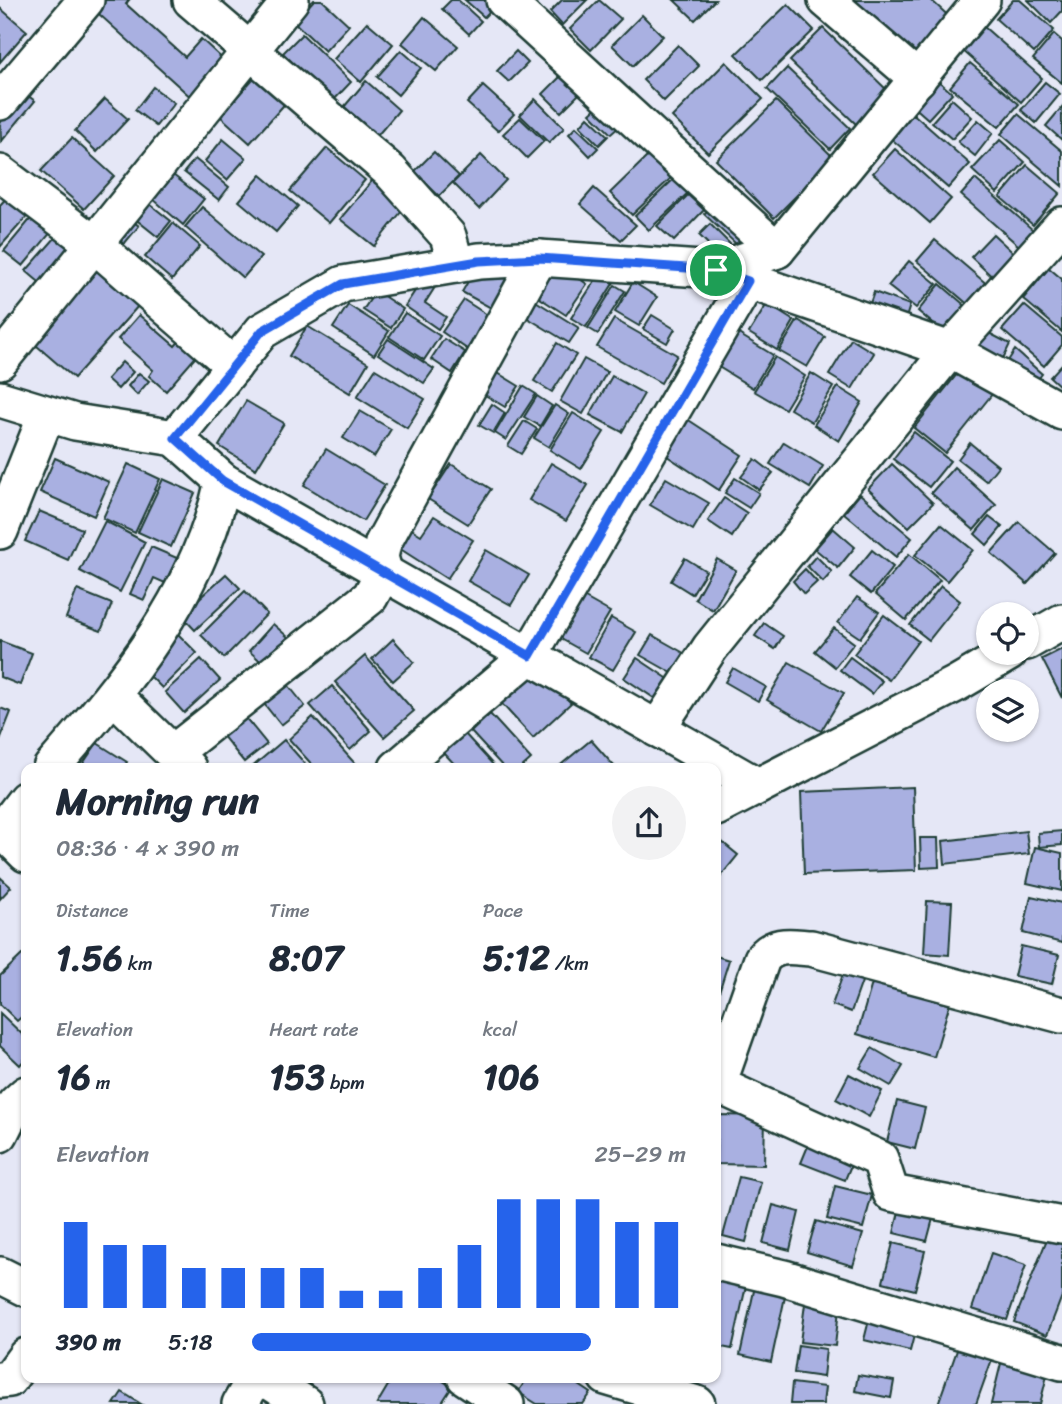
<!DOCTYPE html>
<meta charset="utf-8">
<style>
body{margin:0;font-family:Sriracha,sans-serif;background:#f2f2f3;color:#1f2937;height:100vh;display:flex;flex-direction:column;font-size:26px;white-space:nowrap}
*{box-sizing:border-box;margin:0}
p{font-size:23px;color:#747a83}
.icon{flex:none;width:38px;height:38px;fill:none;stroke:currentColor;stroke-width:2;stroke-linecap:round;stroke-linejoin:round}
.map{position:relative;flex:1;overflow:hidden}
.details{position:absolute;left:21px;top:763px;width:700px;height:620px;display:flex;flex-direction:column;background:#fff;border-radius:14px;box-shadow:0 2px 5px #0004}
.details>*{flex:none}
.fabs{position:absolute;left:976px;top:602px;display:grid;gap:14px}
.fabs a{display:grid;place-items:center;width:63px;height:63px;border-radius:50%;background:#fff;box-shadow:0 2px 5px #0004;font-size:35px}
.pin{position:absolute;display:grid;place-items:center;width:60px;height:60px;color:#fff;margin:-30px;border:4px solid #fff;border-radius:50%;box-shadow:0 2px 7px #0007}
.round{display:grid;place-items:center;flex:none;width:74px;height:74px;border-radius:37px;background:#f2f2f3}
.head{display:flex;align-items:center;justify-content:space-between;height:119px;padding:0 35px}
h1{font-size:38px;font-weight:700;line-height:52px}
.figures{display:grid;grid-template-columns:repeat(3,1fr);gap:10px;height:119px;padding:7px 35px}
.figures div{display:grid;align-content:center}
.figures b{font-size:35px;font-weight:700}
.figures small{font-size:19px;font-weight:400}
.figures p{font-size:19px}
.chart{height:196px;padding:14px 35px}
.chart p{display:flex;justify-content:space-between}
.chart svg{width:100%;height:126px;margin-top:7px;stroke:#2563eb;stroke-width:6}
ul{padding:0 35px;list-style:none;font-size:23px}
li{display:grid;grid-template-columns:112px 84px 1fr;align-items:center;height:52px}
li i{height:18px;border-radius:9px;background:#2563eb}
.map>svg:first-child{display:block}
.building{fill:#a9b0e1;stroke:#1f3d34;stroke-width:2}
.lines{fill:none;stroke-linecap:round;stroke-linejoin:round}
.minor-casing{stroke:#1f3d34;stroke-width:40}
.minor{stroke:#fff;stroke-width:35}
.route-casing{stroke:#fff;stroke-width:14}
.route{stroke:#2563eb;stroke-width:9}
</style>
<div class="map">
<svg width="1062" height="1404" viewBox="0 0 1062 1404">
<rect width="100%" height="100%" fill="#e5e7f6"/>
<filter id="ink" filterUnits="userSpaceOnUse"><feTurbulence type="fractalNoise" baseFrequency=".0143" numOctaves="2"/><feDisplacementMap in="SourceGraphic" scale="14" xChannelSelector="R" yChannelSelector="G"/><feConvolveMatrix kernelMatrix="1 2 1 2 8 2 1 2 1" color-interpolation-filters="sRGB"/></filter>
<g filter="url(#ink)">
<g class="building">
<polygon points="95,0 129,0 126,4 185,57 201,39 227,63 194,100 90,6"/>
<polygon points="314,0 322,0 349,25 325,51 294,22"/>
<polygon points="451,0 458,0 481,21 469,34 442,9"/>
<polygon points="465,0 484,0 493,8 484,17"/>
<polygon points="562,0 587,0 562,25 550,12"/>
<polygon points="599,0 621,19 591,50 570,29"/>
<polygon points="674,0 715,0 695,20"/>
<polygon points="853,0 931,0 954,21 920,59"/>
<polygon points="1013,0 1020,0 1054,30 1034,53 996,19"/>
<polygon points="1028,0 1062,0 1062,11 1051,23"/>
<polygon points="788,4 814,30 762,80 736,54"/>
<polygon points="0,8 27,31 0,62"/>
<polygon points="642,15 663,36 633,66 612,45"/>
<polygon points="424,17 458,46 436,71 402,43"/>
<polygon points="367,22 393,44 361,82 334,59"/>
<polygon points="983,26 1042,78 1021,102 962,50"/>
<polygon points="823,28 889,92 857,125 790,61"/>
<polygon points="302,34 351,82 332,102 283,53"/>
<polygon points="1054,34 1062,41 1062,83 1033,59"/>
<polygon points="678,45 699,66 664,101 643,80"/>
<polygon points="401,50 421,68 398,95 377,77"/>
<polygon points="516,51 528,63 509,82 497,71"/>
<polygon points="726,62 763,99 708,153 672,117"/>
<polygon points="970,63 1019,104 999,127 950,87"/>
<polygon points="787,68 850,128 830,149 767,89"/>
<polygon points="260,71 290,98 250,143 220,116"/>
<polygon points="563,74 581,92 561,112 543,94"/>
<polygon points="934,77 952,93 928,119 911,104"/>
<polygon points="366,81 399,110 377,136 344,107"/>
<polygon points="1045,82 1060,94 1036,123 1021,110"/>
<polygon points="483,86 514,114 498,131 467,103"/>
<polygon points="153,87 174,103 156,126 135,110"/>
<polygon points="19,89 35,101 1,142 0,113"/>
<polygon points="105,99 128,119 97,152 75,131"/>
<polygon points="535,99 564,128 549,143 520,115"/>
<polygon points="952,99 972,117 952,139 932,122"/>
<polygon points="776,101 834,158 774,218 716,160"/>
<polygon points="599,105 620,126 611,134 590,113"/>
<polygon points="1062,107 1062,140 1046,126"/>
<polygon points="910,111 970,164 948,188 888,136"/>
<polygon points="1018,114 1062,151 1062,186 1001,134"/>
<polygon points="588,117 608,136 599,145 580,126"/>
<polygon points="520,118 544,141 527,158 503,134"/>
<polygon points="978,120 993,133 975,156 958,142"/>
<polygon points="576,127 598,148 590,156 569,134"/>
<polygon points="72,138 114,176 84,209 41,171"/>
<polygon points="223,139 246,158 227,180 205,161"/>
<polygon points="1000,140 1025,162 997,193 972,170"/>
<polygon points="327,148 365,180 329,223 290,191"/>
<polygon points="895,149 951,199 930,223 873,173"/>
<polygon points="434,152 459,176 439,196 414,172"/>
<polygon points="481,155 506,180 479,209 453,183"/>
<polygon points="649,155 671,178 632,215 610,193"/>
<polygon points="195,159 229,187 219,200 184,172"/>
<polygon points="1027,165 1060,193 1033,225 1000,197"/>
<polygon points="173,175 204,199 183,225 153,199"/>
<polygon points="261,175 298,206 276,232 239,201"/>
<polygon points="376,176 409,202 374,246 340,219"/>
<polygon points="677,176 691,190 649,230 635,216"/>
<polygon points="975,179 1033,230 1019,246 961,195"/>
<polygon points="594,188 636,225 621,240 580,204"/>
<polygon points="9,195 30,213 0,247 0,205"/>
<polygon points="688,195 704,210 674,241 657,226"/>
<polygon points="146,201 171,221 158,237 133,217"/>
<polygon points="714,204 746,235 736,244 704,214"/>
<polygon points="202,207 261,257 243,278 185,227"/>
<polygon points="33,216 52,231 23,266 4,251"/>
<polygon points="127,217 139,226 124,244 113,235"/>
<polygon points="173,223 200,246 172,280 145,257"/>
<polygon points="710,224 731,245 720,256 699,235"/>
<polygon points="993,234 1021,260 999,283 971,257"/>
<polygon points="56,237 75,253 45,287 26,271"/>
<polygon points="935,240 995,291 977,312 917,261"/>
<polygon points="553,261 587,284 566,315 532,293"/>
<polygon points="909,261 937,284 916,308 888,286"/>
<polygon points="479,262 508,278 491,308 462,292"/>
<polygon points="95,267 139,305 74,378 30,340"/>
<polygon points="1049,268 1062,279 1062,332 1023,299"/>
<polygon points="600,273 614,282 586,327 571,318"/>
<polygon points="425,276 437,284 425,303 446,317 438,329 405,306"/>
<polygon points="633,282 657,297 639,326 615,312"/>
<polygon points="940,284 968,308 945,334 918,311"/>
<polygon points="615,285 625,291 598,334 588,328"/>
<polygon points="376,291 403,309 391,328 363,310"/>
<polygon points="874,292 910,305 905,321 868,309"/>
<polygon points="526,295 579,328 569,343 516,311"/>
<polygon points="464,300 489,316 467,349 442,332"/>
<polygon points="767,304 794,321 777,350 749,333"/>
<polygon points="348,305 389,331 374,355 333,328"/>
<polygon points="1024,305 1062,337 1062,345 1044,366 1002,330"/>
<polygon points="405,313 440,336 424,360 389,337"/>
<polygon points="139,315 175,346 183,337 200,352 166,391 149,376 153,370 118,339"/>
<polygon points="652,315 675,329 667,343 643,329"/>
<polygon points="614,319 677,355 661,383 597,347"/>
<polygon points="798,320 825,337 807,367 779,351"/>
<polygon points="307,326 368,363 350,393 289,356"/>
<polygon points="732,330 773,355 753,388 712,363"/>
<polygon points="985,331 1010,344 1000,365 974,352"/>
<polygon points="388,339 434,369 424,383 378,354"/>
<polygon points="444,339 465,352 452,373 431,359"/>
<polygon points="851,339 874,353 852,389 829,375"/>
<polygon points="557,343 576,355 552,392 534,381"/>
<polygon points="1015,350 1042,374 1035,383 1004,367"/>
<polygon points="775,357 805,376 785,409 754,391"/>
<polygon points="584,359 607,372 583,414 560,401"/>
<polygon points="122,362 133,372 118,389 107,379"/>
<polygon points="1062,364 1062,388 1050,377"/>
<polygon points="488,367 519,386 505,407 475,389"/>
<polygon points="962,368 993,393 945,453 914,428"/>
<polygon points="375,369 425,399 407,428 357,397"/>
<polygon points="139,373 149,381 137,395 128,386"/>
<polygon points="811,373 833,387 812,422 790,409"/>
<polygon points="612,376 644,394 622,432 590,415"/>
<polygon points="523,386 536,394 506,440 495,433"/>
<polygon points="838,387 862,402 839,441 814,425"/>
<polygon points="537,396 552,406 540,426 524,417"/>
<polygon points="246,401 284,423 256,469 219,446"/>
<polygon points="492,404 505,413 493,433 479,425"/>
<polygon points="555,405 569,414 549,447 534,438"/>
<polygon points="360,411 391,429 374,457 343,438"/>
<polygon points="573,413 604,432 581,469 550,450"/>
<polygon points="681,415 742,455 719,490 658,450"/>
<polygon points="524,421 537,429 521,454 508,446"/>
<polygon points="914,432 950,461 929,487 893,459"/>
<polygon points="784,442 823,466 810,488 770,464"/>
<polygon points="970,443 998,466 986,481 958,459"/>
<polygon points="326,449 385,485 363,521 304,485"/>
<polygon points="55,458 109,482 94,516 40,492"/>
<polygon points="755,459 773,473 759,490 741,477"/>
<polygon points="551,463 588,485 566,521 529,500"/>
<polygon points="128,464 160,479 135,533 103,518"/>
<polygon points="451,464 491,489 468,524 428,499"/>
<polygon points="892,464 933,503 909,527 868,489"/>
<polygon points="954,467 996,505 974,530 931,493"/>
<polygon points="666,478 709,503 693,530 650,505"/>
<polygon points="735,478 759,493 749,508 725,493"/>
<polygon points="163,479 195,493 171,547 138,532"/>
<polygon points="860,494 912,538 896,557 844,513"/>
<polygon points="724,498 747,513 732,537 708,521"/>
<polygon points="39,511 82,529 68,560 25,541"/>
<polygon points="434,516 473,540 447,579 391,543 404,524 421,535"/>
<polygon points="989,517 1002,527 987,545 975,534"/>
<polygon points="105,521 145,542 120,592 80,571"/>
<polygon points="1019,522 1055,553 1027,584 991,553"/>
<polygon points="941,524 973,550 947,581 915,555"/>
<polygon points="833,528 855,547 838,568 815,549"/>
<polygon points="151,547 177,558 165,583 154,578 144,600 130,594"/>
<polygon points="486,550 529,575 511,605 468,581"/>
<polygon points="872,550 893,567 871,594 850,577"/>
<polygon points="909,554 940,580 906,620 875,594"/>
<polygon points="816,556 832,572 823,582 807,566"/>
<polygon points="685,558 706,571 692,594 671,581"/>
<polygon points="717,559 736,570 713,610 695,599"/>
<polygon points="805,569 817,582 804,594 793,581"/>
<polygon points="226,574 240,588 195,630 181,615"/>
<polygon points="941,586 960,601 929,640 910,625"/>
<polygon points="77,590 112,604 101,631 66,618"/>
<polygon points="245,591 267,614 224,658 201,635"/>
<polygon points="578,594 610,612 586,653 554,635"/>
<polygon points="857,597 879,612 860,638 838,623"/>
<polygon points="884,615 918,641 889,680 854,654"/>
<polygon points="611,618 636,632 613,670 589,657"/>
<polygon points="764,623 783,636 775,649 755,636"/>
<polygon points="273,624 288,637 264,664 249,651"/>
<polygon points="834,628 854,643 835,667 815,651"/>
<polygon points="176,632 197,653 162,688 141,667"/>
<polygon points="652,635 691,657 679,677 640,655"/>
<polygon points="393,639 414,662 393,681 372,659"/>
<polygon points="0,641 32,653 20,685 0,677"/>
<polygon points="1062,649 1062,698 1042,659"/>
<polygon points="365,656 414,711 384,737 335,682"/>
<polygon points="850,657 882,681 872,694 840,670"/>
<polygon points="637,658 670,680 657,700 624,678"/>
<polygon points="201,659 220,680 184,713 165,692"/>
<polygon points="789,662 844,693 821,731 767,700"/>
<polygon points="733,668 766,687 758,701 725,682"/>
<polygon points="539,669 571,703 533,738 501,703"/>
<polygon points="285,681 305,706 281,725 261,700"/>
<polygon points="332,686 371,731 350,750 310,705"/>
<polygon points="0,708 11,712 0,740"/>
<polygon points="490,714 531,759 521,768 504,768 471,732"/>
<polygon points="245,717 267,744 244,762 222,735"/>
<polygon points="313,717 359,768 315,768 289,739"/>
<polygon points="465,734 496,768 458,768 444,753"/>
<polygon points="284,740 309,768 251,768"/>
<polygon points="591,740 614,766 612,768 557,768"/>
<polygon points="97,743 127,762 123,768 80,768"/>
<polygon points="913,787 916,870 804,874 801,792"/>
<polygon points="1026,831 1029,854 945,864 943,841"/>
<polygon points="1062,831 1062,845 1039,847 1038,833"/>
<polygon points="716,837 738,855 721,876 716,872"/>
<polygon points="920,838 938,838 939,867 921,868"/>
<polygon points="1035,847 1062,853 1062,891 1027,883"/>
<polygon points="0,877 11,887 0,899"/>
<polygon points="1031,896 1062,903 1062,943 1023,933"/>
<polygon points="927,901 952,902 949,955 924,953"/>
<polygon points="1021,946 1059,955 1052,984 1014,976"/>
<polygon points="23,954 26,957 26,1013 17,1021 0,1004 0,976"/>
<polygon points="716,956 729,960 718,995 716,995"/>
<polygon points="846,966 865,973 851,1012 832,1005"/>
<polygon points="876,970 953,993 934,1057 857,1034"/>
<polygon points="0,1013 26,1038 26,1058 20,1065 0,1046"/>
<polygon points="872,1048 903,1066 891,1086 860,1068"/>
<polygon points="849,1074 882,1091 869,1117 836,1099"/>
<polygon points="897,1101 925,1108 915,1149 887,1142"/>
<polygon points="717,1115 765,1116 764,1165 716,1164"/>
<polygon points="810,1141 854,1158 845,1180 801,1163"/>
<polygon points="739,1177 761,1182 746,1242 723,1236"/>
<polygon points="835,1186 872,1195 863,1228 827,1219"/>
<polygon points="901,1203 935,1211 927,1241 894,1233"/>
<polygon points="773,1205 799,1212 790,1250 763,1243"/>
<polygon points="816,1221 863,1234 853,1266 807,1252"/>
<polygon points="1049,1234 1062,1239 1062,1296 1047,1335 1014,1322"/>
<polygon points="893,1243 925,1251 915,1290 883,1282"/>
<polygon points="991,1253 1026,1265 1007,1320 972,1309"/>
<polygon points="716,1280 746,1286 732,1349 716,1346"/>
<polygon points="755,1286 786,1292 771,1362 740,1355"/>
<polygon points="806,1296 840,1300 835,1346 800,1342"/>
<polygon points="872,1308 918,1320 910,1351 864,1340"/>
<polygon points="962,1336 996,1348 976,1404 938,1404"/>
<polygon points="798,1345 826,1349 823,1377 794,1373"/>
<polygon points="1004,1351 1050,1363 1040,1404 991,1404"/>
<polygon points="858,1375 894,1381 891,1398 855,1391"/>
<polygon points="393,1377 437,1377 452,1387 441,1404 377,1404"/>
<polygon points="528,1377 567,1377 591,1393 583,1404 537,1404 518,1392"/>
<polygon points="792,1383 825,1387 823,1404 790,1404"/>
<polygon points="122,1392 141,1404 114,1404"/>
</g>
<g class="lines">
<defs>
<g id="minor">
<polyline points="191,0 390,171 448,236 456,265"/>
<polyline points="504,0 777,250"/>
<polyline points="826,0 918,79"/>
<polyline points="0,102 86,0"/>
<polyline points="0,173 94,244 234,366"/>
<polyline points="726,273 950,350 1062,412"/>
<polyline points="0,361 291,0"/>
<polyline points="0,399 75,422 175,438 262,331 343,284 479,261 539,258 716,270 777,250 982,0"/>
<polyline points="223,481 758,786"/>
<polyline points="0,531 46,416"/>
<polyline points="1027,642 1062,622"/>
<polyline points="114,696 188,768"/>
<polyline points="657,729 710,648 950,350 1062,225"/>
<polyline points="173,753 370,597 384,571 380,557 383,543 539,258"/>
<path d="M51 768C125 683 199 594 223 481L175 438"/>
<polyline points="397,768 529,656 748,281"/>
<polyline points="716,808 956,684 1009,653"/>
<polyline points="2,830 26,854"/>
<polyline points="0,833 26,799"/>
<polyline points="718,1085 880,1159 891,1193 1062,1225"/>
<path d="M716 1090 762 959C775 942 792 947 811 948L1062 1015"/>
<polyline points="0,1134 15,1104 26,1094"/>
<polyline points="716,1262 784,1278 1062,1362"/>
<polyline points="0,1275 26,1288"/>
<polyline points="465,1377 506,1404"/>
<polyline points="606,1377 697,1404"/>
<polyline points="0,1380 9,1379 26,1356"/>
<polyline points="240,1404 251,1385 266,1379 305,1404"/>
</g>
</defs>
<use href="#minor" class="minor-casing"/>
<use href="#minor" class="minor"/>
</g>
</g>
<g class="lines" filter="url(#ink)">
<defs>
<polygon id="route" points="539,258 716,270 748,281 530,656 223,481 175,438 262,331 343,284 479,261"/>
</defs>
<use href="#route" class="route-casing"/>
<use href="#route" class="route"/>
</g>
</svg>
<div class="fabs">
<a><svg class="icon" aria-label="locate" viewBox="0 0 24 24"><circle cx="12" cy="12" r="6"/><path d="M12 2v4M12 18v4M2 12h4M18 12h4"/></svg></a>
<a><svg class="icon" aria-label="layers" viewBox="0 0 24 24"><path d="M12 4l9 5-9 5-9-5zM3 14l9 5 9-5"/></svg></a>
</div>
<div class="pin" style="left:716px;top:270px;background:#1e9e55"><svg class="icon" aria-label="arrive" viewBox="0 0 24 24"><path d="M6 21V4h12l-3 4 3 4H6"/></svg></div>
<section class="details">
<div class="head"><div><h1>Morning run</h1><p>08:36 · 4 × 390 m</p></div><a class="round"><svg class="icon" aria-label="share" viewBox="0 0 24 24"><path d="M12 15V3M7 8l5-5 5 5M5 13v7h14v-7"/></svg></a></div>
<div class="figures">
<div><p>Distance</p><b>1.56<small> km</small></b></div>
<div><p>Time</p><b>8:07</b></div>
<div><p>Pace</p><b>5:12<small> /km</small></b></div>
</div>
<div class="figures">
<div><p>Elevation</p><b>16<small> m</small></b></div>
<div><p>Heart rate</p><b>153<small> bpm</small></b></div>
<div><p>kcal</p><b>106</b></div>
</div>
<div class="chart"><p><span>Elevation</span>25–29 m</p>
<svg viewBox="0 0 160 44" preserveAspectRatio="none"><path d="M5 44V14M15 44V22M25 44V22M35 44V30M45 44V30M55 44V30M65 44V30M75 44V38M85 44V38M95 44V30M105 44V22M115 44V6M125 44V6M135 44V6M145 44V14M155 44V14"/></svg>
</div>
<ul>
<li><b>390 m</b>5:18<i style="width:78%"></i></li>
</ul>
</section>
</div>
